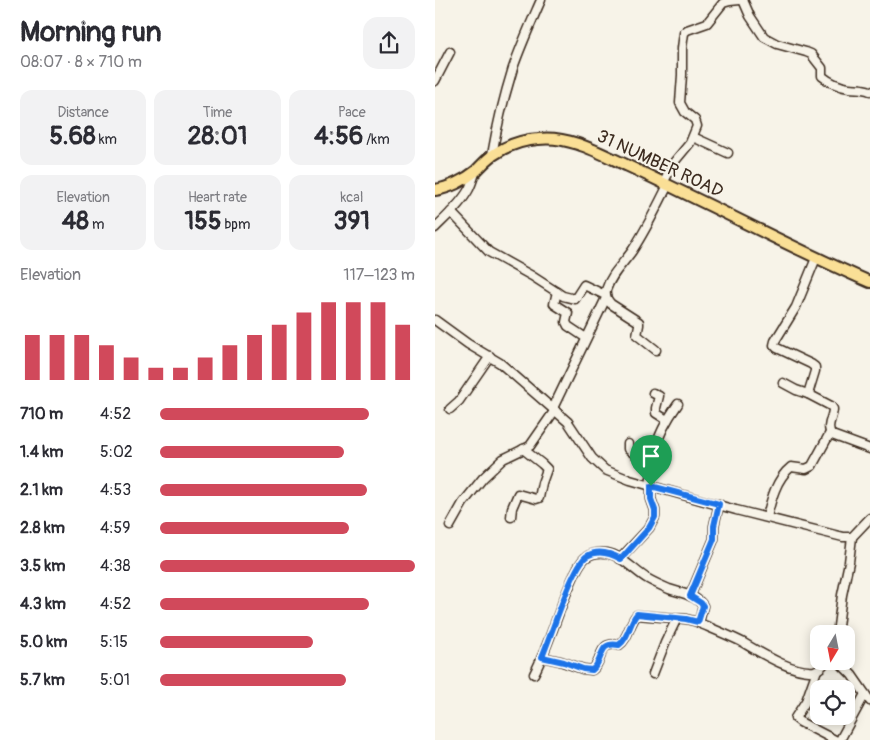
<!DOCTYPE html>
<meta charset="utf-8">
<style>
body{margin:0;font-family:Pangolin,sans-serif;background:#f2f2f3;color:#2b2b33;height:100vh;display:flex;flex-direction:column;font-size:19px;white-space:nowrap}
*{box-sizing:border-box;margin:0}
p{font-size:16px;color:#7c7c81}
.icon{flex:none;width:28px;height:28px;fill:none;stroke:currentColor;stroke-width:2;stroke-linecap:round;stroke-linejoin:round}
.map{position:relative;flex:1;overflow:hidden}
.details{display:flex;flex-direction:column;background:#fff;width:435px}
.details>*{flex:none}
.needle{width:32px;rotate:190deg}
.tools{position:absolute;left:375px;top:625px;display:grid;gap:10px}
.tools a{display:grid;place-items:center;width:45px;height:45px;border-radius:10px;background:#fff;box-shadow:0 2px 12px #0003;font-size:25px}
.pin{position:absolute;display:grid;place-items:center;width:42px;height:42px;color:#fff;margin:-51px -21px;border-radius:50% 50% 50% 0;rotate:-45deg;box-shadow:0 0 5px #0007}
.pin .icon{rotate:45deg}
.round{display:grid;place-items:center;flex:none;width:52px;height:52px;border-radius:15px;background:#f2f2f3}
.headline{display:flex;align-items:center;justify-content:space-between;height:85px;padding:0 20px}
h1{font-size:28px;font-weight:700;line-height:38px}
.metrics{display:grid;grid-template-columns:repeat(3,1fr);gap:8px;height:85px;padding:5px 20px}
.metrics div{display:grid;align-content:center;border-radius:12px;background:#f2f2f3;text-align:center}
.metrics b{font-size:25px;font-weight:700}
.metrics small{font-size:14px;font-weight:400}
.metrics p{font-size:14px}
.chart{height:140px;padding:10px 20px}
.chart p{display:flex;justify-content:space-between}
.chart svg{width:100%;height:90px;margin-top:5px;stroke:#d1495b;stroke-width:6}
ul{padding:0 20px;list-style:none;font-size:16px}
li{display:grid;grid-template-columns:80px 60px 1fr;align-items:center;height:38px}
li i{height:12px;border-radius:6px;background:#d1495b}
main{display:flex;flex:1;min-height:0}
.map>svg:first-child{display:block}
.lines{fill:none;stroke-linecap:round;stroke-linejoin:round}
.minor-casing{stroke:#3b2a1e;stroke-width:11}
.major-casing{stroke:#3b2a1e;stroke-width:14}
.minor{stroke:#f7f3e8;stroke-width:8}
.major{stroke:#fadf96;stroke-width:10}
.route-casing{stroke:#fff;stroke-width:10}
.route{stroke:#1a73e8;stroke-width:6}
.labels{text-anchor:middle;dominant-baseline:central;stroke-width:4;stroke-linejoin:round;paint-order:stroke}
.street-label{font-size:18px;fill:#3b2a1e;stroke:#f7f3e8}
</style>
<main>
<section class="details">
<div class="headline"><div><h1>Morning run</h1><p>08:07 · 8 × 710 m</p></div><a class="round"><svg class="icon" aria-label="share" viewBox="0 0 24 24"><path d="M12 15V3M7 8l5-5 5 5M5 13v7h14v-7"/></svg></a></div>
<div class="metrics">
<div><p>Distance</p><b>5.68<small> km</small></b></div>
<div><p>Time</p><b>28:01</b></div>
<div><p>Pace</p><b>4:56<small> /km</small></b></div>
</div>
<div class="metrics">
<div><p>Elevation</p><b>48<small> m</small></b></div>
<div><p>Heart rate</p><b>155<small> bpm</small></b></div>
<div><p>kcal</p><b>391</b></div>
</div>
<div class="chart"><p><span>Elevation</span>117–123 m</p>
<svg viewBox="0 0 160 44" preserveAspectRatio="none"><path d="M5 44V22M15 44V22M25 44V22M35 44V27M45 44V33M55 44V38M65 44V38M75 44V33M85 44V27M95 44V22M105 44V17M115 44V11M125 44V6M135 44V6M145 44V6M155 44V17"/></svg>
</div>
<ul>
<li><b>710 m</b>4:52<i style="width:82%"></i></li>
<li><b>1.4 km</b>5:02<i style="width:72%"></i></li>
<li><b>2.1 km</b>4:53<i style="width:81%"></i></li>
<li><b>2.8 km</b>4:59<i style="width:74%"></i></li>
<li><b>3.5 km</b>4:38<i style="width:100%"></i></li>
<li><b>4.3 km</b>4:52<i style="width:82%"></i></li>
<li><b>5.0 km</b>5:15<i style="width:60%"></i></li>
<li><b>5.7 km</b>5:01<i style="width:73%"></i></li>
</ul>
</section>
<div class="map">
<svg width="435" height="740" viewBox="0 0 435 740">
<rect width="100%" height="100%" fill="#f7f3e8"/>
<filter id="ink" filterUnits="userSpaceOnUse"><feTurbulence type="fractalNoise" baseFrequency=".02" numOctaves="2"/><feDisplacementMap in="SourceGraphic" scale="10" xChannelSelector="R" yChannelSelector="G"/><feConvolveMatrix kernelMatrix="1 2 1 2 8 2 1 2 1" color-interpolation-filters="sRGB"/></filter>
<g filter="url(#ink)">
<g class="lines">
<defs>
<g id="minor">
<path d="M308 0 315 16 329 37 342 44 371 52 376 54 387 68V76C394 82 405 87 414 88 422 89 428 88 435 91"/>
<polyline points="0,81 15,52"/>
<polyline points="258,137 293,153"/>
<path d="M57 155C62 126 69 97 78 68 86 45 96 23 106 0"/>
<polyline points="228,183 240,161 255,143 262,126 260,120 250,112 245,103 247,75 247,48 249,33 252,30 272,23 288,3 295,1 305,0"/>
<polyline points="16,212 54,252 97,276 128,296 140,299 149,285 170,295"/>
<path d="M0 228C12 216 26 204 34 189 37 183 39 176 41 170"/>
<path d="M381 258 361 307 340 341 339 345 342 348 376 364 380 367V371L373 394 396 406 398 409C398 418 390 426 397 435L435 449"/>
<polyline points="122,292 119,304 133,313 131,322 133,326 151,338"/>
<polyline points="0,320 33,344 65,363 133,422 157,458 170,470 195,480 301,510 408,537 417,537 435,518"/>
<path d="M221 350 202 335 204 325V322L176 304C172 300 170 296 171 290 176 274 188 264 197 251 211 230 222 207 233 185"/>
<polyline points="348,383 361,390 373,394"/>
<polyline points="218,393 224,396 221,408 221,413 232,420"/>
<polyline points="118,408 171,298"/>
<polyline points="15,409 24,401 55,356"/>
<path d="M193 444V449C201 456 209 459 219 461"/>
<path d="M215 485C217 474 218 462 220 450 224 433 233 418 243 404"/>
<polyline points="76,517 77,508 83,494 101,499 104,498 107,483 112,469 107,464 88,449"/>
<path d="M332 517C336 500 341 479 356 467L371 469 377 466 395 433"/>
<polyline points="15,526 28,503 48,478 68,459 95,446 120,410"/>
<polyline points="185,559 214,528 220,517 220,510 216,499 216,486"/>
<polyline points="255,596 279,539 279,526 284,504"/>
<polyline points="402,634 407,595 414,562 417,537"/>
<path d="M107 657 125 661 148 669 157 670C170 660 161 641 184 645 194 638 194 623 202 615L251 619 263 622"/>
<polyline points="403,661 417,675 435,701"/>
<polyline points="382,670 371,701 360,718 365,722 400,740"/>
<path d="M99 674C114 645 122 614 135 585 139 576 143 564 150 558 156 553 164 552 172 553 188 556 199 571 213 579 220 583 227 586 234 589 245 593 262 595 268 606L264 623C278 629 293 635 307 642 326 653 357 673 379 671 385 670 388 666 391 661"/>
<polyline points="218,674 230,643 242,618"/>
<polyline points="405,740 430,694"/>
</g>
<path id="major" d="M0 190C14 188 30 180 41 171 46 166 51 160 58 155 71 146 87 140 103 139 134 135 165 153 193 166 221 179 249 193 278 207 330 233 382 259 435 282"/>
</defs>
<use href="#minor" class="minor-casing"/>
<use href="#major" class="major-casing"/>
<use href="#minor" class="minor"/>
<use href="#major" class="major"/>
</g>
</g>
<g class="lines" filter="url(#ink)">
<defs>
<path id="route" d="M216 486 284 504 279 526V539L255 596 266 603 268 606 263 622 251 619 202 614C194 623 194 638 184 645 162 641 170 660 157 670L148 669 129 662 107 657C116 637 137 566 152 556 162 550 175 553 186 559L214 528 220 517V510L216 499Z"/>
</defs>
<use href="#route" class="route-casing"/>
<use href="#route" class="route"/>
</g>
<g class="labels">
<g class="street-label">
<text transform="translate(225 164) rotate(25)">31 NUMBER ROAD</text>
</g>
</g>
</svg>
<div class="tools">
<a><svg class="needle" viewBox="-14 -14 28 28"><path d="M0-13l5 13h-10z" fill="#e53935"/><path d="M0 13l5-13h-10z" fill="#7c7c81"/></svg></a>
<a><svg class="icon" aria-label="locate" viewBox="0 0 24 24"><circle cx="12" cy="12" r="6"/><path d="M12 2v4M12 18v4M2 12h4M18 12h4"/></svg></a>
</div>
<div class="pin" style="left:216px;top:486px;background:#1e9e55"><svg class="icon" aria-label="arrive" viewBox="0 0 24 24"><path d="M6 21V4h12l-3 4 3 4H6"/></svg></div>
</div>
</main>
